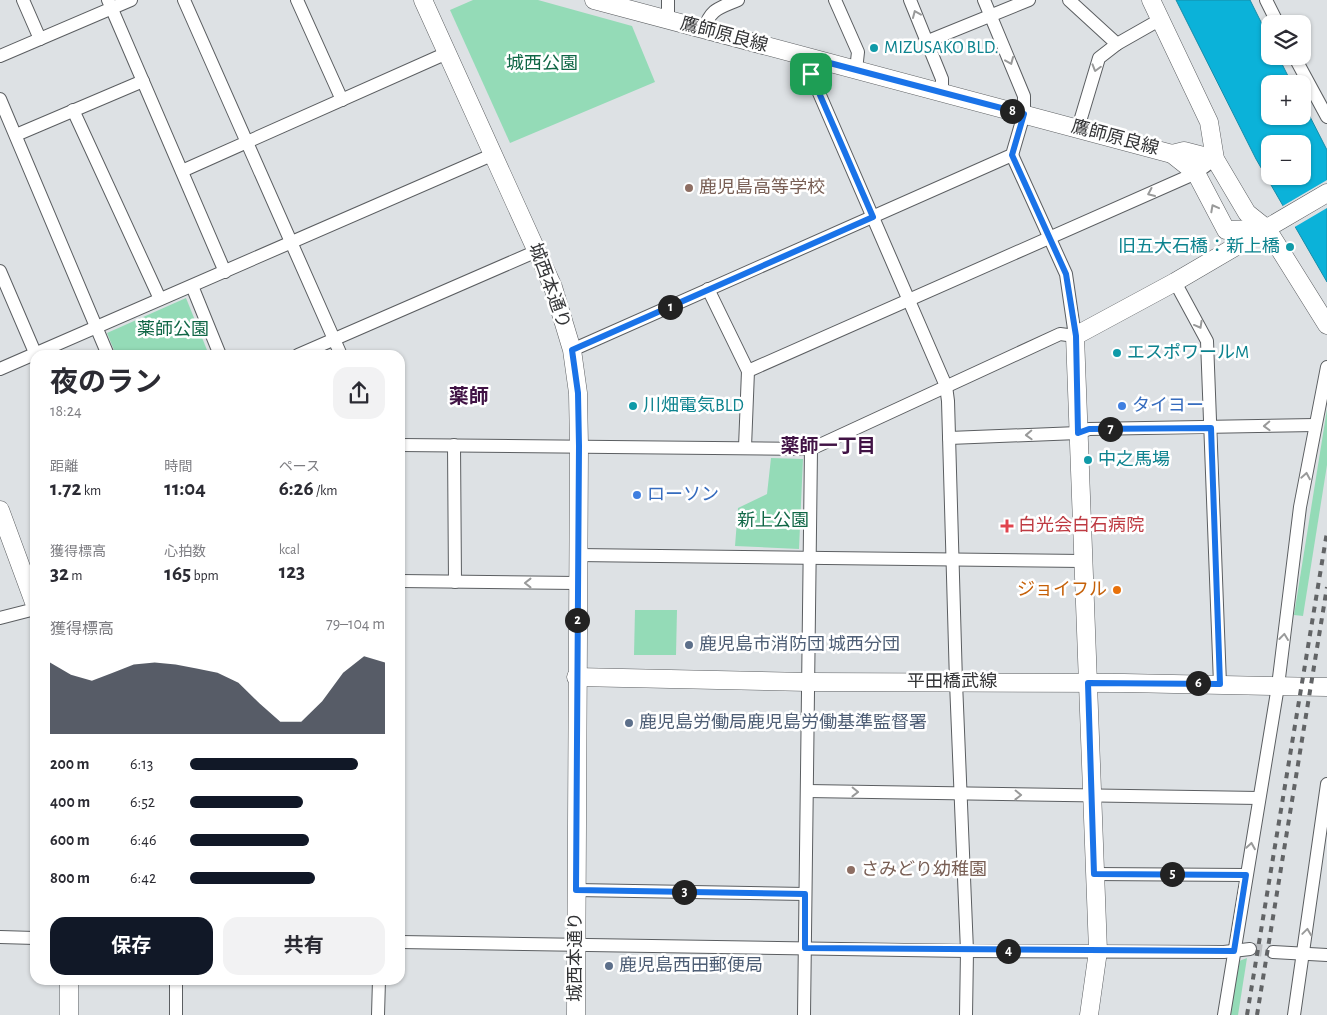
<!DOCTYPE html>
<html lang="ja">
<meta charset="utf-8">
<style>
body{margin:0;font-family:"Alegreya Sans","Noto Sans JP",sans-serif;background:#f2f2f3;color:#2b2b33;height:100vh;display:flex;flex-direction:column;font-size:19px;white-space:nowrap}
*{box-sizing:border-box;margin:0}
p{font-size:16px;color:#7c7c81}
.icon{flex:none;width:28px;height:28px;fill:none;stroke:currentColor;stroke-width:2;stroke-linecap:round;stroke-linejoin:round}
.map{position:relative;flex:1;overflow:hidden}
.side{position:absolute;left:30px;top:350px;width:375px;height:635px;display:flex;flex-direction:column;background:#fff;border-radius:15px;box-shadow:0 1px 4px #0004}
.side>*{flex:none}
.buttons{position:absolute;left:1261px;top:15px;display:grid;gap:10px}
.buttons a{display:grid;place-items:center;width:50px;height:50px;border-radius:10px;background:#fff;box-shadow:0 1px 4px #0004;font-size:25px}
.pin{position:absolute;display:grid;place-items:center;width:42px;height:42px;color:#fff;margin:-21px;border-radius:10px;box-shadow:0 2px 8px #0006}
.km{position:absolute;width:25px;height:25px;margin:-12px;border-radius:50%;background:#222;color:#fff;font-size:14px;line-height:25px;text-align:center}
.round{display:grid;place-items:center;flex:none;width:52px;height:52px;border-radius:15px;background:#f2f2f3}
.summary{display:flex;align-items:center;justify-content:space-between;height:85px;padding:0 20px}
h1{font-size:28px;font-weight:700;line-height:38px}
.figures{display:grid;grid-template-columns:repeat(3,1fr);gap:8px;height:85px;padding:5px 20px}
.figures div{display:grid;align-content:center}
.figures b{font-size:21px;font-weight:700}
.figures small{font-size:14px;font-weight:400}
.figures p{font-size:14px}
.chart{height:140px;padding:10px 20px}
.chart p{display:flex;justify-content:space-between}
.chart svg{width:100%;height:90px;margin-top:5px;fill:#111827;opacity:.7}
.action{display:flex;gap:10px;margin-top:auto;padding:10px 20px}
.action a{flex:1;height:58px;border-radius:15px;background:#111827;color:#fff;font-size:20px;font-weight:700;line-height:58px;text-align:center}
.action a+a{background:#f2f2f3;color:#2b2b33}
ul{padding:0 20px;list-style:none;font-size:16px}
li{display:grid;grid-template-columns:80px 60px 1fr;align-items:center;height:38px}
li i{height:12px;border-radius:6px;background:#111827}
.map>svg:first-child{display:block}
.green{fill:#94dbb7}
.water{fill:#0bb2d9;stroke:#178ca8;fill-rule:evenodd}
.pier{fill:#dde1e4}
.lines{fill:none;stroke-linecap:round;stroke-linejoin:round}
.street-tunnel{stroke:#bbbec1;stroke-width:12;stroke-dasharray:12 6;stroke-linecap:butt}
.street-casing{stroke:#5b5e61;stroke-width:14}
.secondary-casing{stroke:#5b5e61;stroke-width:19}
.street{stroke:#fff;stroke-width:12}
.secondary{stroke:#fff;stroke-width:18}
.rail{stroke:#626466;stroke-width:4;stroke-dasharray:6 6;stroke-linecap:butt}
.oneway{stroke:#999a9a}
.route-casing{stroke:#fff;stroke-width:10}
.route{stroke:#1a73e8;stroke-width:6}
.culture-dot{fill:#0f9aa8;stroke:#fff;stroke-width:2}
.education-dot{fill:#8d6e63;stroke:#fff;stroke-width:2}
.shop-dot{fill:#3f7fe0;stroke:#fff;stroke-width:2}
.health-dot{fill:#e0444e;stroke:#fff;stroke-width:2}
.food-dot{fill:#e8710a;stroke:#fff;stroke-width:2}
.service-dot{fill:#5c6f8a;stroke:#fff;stroke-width:2}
.labels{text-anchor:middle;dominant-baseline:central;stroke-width:5;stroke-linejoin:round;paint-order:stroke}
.street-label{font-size:18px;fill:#333436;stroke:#fff}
.culture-label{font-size:18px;fill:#0d838f;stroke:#fff;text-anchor:start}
.park-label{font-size:18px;fill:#106746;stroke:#fff}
.education-label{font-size:18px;fill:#785e54;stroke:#fff;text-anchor:start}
.shop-label{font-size:18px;fill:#366cbe;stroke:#fff;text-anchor:start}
.health-label{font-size:18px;fill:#be3a42;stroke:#fff;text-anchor:start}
.food-label{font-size:18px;fill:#c56008;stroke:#fff;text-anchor:end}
.service-label{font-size:18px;fill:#4e5e75;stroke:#fff;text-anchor:start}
.neighbourhood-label{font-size:19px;font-weight:bold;fill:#411345;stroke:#fff}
.quarter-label{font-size:20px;font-weight:bold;fill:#411345;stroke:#fff}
</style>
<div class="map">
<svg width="1327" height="1015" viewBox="0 0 1327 1015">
<rect width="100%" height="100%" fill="#dde1e4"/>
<g class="green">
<polygon points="473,0 538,0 632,26 655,82 510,143 450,10"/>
<polygon points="186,298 209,355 116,355 107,333"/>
<polygon points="1327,409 1327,465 1303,616 1294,615"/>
<polygon points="771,458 803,459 799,549 735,546 738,508 767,494"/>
<polygon points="635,610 677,610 676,655 634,655"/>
<polygon points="1247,958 1238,1015 1230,1015 1239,961"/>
</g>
<path class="water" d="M1176 0H1250L1270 40V56H1278L1292 84H1270V116H1302L1303 103 1327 150V282L1256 159ZM1270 144H1302V176H1270Z"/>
<polygon class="pier" points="1327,180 1327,208 1293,228 1281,207"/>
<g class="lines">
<polyline class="street-tunnel" points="1250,949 1273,952"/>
<defs>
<g id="street">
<polyline points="23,0 40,39"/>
<polyline points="108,0 225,272"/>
<polyline points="184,0 341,355"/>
<polyline points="297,0 342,100"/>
<polyline points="835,0 858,52 856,70"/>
<polyline points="910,0 942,79 942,93"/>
<polyline points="1069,0 1117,44"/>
<polyline points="1266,0 1278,24"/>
<polyline points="668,20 668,0"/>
<path d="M704 30C710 9 719 8 738 0"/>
<polyline points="928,41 1029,0"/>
<polyline points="0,56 131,0"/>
<polyline points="803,56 946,386 948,401 956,682 967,951 966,1015"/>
<polyline points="1294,56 1327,117"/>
<polyline points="0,99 108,355"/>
<polyline points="73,110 160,299"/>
<polyline points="1078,128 1099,58 1117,44 1161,19"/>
<polyline points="16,135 143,81"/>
<polyline points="182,171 447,53"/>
<polyline points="0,271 36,355"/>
<polyline points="1175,282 1207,341 1220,684"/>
<polyline points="192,286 220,355"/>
<polyline points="708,289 748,371"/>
<polyline points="572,350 1012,155 1024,114 1024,96 984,0"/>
<polyline points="298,355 537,251"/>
<polyline points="0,369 494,154"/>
<polyline points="949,438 1078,433 1089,429 1315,425"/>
<polyline points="400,445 811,449 1060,334 1075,336 1066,274 1012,155"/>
<polyline points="454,445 455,582"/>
<polyline points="745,447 748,371 1196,173 1215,159"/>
<polyline points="577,555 1083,561"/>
<polyline points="400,581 577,583"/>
<polyline points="0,618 35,609"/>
<polyline points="807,791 1259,798"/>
<polyline points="1094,874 1246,875"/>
<polyline points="576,890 805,894"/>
<polyline points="0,937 35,938"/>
<polyline points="400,942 967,951 1224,952 1250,949"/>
<polyline points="1273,952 1327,955"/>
<polyline points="176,980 176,1015"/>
<polyline points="378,1015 379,980"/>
<polyline points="804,1015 811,449"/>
<polyline points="1224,1015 1278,686 1300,507 1327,367"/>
<polyline points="1294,1015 1327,784"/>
</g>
<g id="secondary">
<polyline points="423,0 553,287 572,350 578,393 579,446 576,1015"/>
<polyline points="594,0 1172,154 1196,173 1226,230 1264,229"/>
<polyline points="1151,0 1209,122 1215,159 1247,213 1267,229 1327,325"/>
<polyline points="1172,154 1184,151 1215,159"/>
<polyline points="0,510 35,605"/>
<polyline points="576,677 808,682 1124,683 1327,687"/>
<polyline points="69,980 69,1015"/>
<polyline points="1089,1015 1098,951 1075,336 1175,282 1327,193"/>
</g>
</defs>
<use href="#street" class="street-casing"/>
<use href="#secondary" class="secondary-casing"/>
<use href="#street" class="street"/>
<use href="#secondary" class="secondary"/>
<g class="rail">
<polyline points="1247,1015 1327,532"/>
<polyline points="1257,1015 1327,587"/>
</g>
</g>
<defs><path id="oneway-chevron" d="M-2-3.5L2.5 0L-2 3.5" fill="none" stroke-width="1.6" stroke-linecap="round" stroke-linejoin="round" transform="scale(1.25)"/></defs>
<g class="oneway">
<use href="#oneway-chevron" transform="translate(916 14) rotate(-113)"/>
<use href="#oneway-chevron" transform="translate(1010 61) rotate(67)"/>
<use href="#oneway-chevron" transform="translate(1096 68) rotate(106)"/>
<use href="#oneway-chevron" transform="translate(1151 193) rotate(156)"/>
<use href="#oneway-chevron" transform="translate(1214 208) rotate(-118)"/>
<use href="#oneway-chevron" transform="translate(1199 325) rotate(61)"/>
<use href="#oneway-chevron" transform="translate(1267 426) rotate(178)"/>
<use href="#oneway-chevron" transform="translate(1029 435) rotate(178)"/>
<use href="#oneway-chevron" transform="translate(1306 476) rotate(-80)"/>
<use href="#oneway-chevron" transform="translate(528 583) rotate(-180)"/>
<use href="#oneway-chevron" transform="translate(1284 637) rotate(-83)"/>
<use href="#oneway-chevron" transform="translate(855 792) rotate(1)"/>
<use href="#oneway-chevron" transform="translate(1018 795) rotate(1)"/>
<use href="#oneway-chevron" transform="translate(1251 846) rotate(-81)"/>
<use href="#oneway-chevron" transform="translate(1307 932) rotate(-82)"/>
</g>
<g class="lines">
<defs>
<polygon id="route" points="803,56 1024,114 1012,155 1066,274 1076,336 1078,433 1089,429 1211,428 1220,684 1088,683 1094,874 1246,875 1234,951 805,948 805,894 576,890 579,446 578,393 572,350 873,217"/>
</defs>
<use href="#route" class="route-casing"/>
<use href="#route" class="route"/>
</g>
<g class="culture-dot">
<circle cx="874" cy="48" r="5"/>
<circle cx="1290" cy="247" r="5"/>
<circle cx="1117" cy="353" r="5"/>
<circle cx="633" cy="406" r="5"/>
<circle cx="1088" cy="460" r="5"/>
</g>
<g class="education-dot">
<circle cx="689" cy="188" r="5"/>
<circle cx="851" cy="870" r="5"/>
</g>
<g class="shop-dot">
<circle cx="1122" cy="406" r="5"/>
<circle cx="637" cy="495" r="5"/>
</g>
<path class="health-dot" d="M1004.5 518.5h5v5h5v5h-5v5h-5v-5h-5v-5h5z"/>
<circle class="food-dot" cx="1117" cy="590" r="5"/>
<g class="service-dot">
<circle cx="689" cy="645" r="5"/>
<circle cx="629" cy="723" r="5"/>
<circle cx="609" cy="966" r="5"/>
</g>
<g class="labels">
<g class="street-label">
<text transform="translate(724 35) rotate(15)">鷹師原良線</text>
<text transform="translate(1115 138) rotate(15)">鷹師原良線</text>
<text transform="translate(549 286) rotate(70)">城西本通り</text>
<text x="952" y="682">平田橋武線</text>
<text transform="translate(576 957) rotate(-90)">城西本通り</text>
</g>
<g class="culture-label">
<text x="884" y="48">MIZUSAKO BLD.</text>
<text x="1280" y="247" text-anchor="end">旧五大石橋：新上橋</text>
<text x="1127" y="353">エスポワールM</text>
<text x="643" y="406">川畑電気BLD</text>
<text x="1098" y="460">中之馬場</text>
</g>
<g class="park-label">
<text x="542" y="64">城西公園</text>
<text x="173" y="330">薬師公園</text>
<text x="773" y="521">新上公園</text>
</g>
<g class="education-label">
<text x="699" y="188">鹿児島高等学校</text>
<text x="861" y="870">さみどり幼稚園</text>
</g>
<g class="shop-label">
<text x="1132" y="406">タイヨー</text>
<text x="647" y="495">ローソン</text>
</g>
<g class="health-label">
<text x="1018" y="526">白光会白石病院</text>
</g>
<g class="food-label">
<text x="1107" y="590">ジョイフル</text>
</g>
<g class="service-label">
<text x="699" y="645">鹿児島市消防団 城西分団</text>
<text x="639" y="723">鹿児島労働局鹿児島労働基準監督署</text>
<text x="619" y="966">鹿児島西田郵便局</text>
</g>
<g class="neighbourhood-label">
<text x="828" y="446">薬師一丁目</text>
</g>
<g class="quarter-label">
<text x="469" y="397">薬師</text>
</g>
</g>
</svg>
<div class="buttons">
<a><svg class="icon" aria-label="layers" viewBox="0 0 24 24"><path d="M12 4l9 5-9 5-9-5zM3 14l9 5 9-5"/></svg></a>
<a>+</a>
<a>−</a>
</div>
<div class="pin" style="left:811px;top:74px;background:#1e9e55"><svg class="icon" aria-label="arrive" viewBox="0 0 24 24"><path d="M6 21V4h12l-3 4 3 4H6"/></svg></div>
<b class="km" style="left:670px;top:307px">1</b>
<b class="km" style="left:577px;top:620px">2</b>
<b class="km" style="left:684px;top:892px">3</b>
<b class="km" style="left:1008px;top:951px">4</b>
<b class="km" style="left:1172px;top:874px">5</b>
<b class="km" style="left:1198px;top:683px">6</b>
<b class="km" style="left:1110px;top:429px">7</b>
<b class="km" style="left:1012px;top:111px">8</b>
<section class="side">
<div class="summary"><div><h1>夜のラン</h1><p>18:24</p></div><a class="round"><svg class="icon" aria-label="share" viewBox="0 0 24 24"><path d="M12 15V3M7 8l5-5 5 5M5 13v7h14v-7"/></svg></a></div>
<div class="figures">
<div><p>距離</p><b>1.72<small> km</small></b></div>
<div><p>時間</p><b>11:04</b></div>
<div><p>ペース</p><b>6:26<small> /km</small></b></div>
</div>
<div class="figures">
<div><p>獲得標高</p><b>32<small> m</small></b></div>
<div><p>心拍数</p><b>165<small> bpm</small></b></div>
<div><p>kcal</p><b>123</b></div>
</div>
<div class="chart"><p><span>獲得標高</span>79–104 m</p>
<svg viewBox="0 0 160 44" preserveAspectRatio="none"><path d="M0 44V9L10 15L20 18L30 14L40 10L50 9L60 10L70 12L80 14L90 19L100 29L110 38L120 38L130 28L140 14L150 6L160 9V44z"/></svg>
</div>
<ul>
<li><b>200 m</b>6:13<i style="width:86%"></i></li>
<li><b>400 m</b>6:52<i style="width:58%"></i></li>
<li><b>600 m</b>6:46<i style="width:61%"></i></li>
<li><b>800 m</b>6:42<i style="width:64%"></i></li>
</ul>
<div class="action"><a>保存</a><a>共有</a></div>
</section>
</div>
